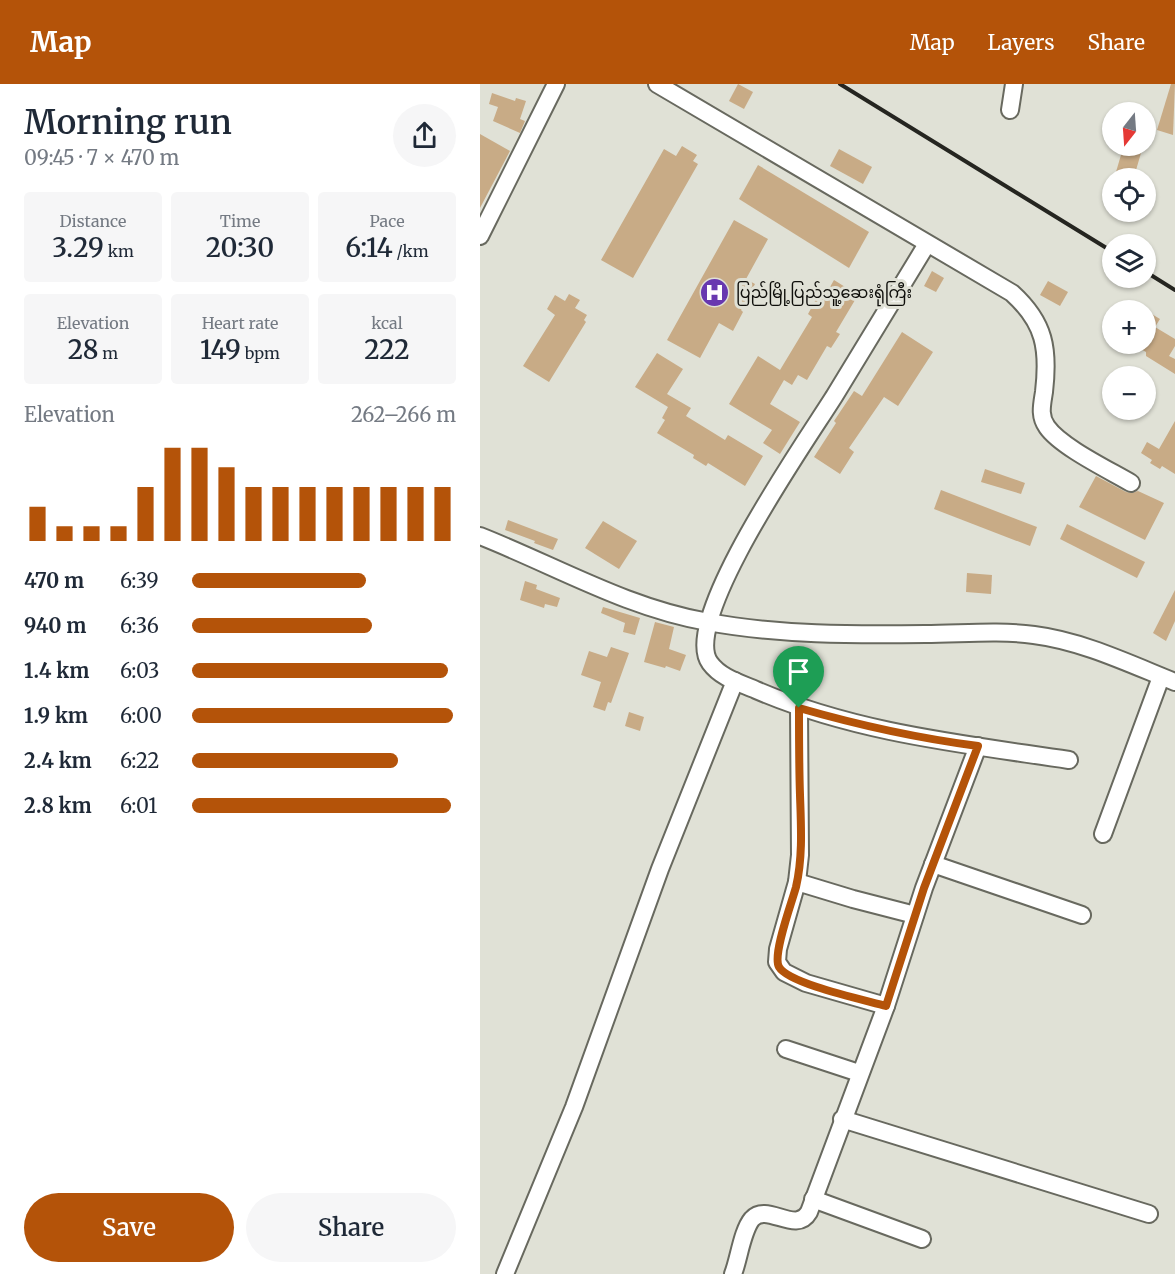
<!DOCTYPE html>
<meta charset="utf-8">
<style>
body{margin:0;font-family:Merriweather,"Noto Sans Myanmar",serif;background:#f6f6f7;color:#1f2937;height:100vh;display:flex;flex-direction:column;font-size:22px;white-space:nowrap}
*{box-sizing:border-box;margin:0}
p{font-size:20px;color:#747a83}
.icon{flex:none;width:33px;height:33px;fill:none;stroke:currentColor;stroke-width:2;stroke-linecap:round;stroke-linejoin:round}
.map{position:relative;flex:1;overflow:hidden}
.details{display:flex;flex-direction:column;background:#fff;width:480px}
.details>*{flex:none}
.needle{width:39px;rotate:197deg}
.fabs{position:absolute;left:622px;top:18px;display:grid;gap:12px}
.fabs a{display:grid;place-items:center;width:54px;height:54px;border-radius:50%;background:#fff;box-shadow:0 2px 4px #0004;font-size:30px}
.pin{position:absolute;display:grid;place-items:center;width:51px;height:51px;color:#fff;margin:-62px -26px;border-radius:50% 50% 50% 0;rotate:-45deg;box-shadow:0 0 6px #0007}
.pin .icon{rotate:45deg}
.round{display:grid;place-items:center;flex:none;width:63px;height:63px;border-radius:32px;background:#f6f6f7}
.head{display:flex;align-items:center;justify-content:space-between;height:102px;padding:0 24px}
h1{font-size:33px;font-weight:600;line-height:45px}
.metrics{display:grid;grid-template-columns:repeat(3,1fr);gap:9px;height:102px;padding:6px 24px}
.metrics div{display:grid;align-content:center;border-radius:6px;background:#f6f6f7;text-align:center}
.metrics b{font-size:26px;font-weight:600}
.metrics small{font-size:16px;font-weight:400}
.metrics p{font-size:16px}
.chart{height:168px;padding:12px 24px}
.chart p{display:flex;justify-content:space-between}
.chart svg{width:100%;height:108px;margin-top:6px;stroke:#b45309;stroke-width:6}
.cta{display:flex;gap:12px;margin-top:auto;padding:12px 24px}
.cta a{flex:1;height:69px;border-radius:36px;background:#b45309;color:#fff;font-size:24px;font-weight:600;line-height:69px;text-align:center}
.cta a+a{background:#f6f6f7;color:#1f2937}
ul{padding:0 24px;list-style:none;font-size:20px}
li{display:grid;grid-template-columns:96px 72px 1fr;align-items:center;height:45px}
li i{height:15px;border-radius:8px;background:#b45309}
header{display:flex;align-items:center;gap:36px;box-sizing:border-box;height:84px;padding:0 30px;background:#b45309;color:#fff}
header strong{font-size:28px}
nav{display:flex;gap:33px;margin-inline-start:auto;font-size:21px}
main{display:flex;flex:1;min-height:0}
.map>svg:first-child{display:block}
.building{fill:#c8ab86}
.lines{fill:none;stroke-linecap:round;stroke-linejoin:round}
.minor-casing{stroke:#68695f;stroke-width:20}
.minor{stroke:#fff;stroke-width:16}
.rail{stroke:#252520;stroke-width:4}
.route-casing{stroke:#fff;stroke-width:12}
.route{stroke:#b45309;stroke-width:8}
.labels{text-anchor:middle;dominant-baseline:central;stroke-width:6;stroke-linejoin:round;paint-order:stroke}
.poi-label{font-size:16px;fill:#0e0e0a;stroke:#e0e1d6;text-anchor:start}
</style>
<header>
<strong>Map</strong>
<nav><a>Map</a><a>Layers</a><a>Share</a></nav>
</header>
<main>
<section class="details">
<div class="head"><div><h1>Morning run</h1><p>09:45 · 7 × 470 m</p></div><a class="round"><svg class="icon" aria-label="share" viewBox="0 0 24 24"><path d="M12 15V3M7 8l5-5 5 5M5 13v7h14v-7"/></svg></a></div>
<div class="metrics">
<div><p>Distance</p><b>3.29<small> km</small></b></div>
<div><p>Time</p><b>20:30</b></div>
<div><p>Pace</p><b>6:14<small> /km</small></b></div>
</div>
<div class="metrics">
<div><p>Elevation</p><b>28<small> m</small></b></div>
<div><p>Heart rate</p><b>149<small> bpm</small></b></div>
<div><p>kcal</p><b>222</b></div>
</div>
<div class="chart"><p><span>Elevation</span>262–266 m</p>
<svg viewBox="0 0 160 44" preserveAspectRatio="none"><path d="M5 44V30M15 44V38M25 44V38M35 44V38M45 44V22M55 44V6M65 44V6M75 44V14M85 44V22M95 44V22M105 44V22M115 44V22M125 44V22M135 44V22M145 44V22M155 44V22"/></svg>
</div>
<ul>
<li><b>470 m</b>6:39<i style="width:66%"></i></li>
<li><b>940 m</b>6:36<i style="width:68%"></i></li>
<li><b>1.4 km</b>6:03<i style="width:97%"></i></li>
<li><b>1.9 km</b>6:00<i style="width:99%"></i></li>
<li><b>2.4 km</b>6:22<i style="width:78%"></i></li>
<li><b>2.8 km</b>6:01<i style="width:98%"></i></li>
</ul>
<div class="cta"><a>Save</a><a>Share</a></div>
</section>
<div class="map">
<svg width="695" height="1190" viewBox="0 0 695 1190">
<rect width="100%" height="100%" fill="#e0e1d6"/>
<g class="building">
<polygon points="258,0 273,8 264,25 249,17"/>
<polygon points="691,0 695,0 693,51 677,46"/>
<polygon points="12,9 35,17 36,14 46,17 40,35 45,37 40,49 13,37 18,23 9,20"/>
<polygon points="0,50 30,67 0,124"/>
<polygon points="202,62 217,71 213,77 218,80 153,194 121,176 184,65 196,72"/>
<polygon points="643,64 661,69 654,93 636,88"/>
<polygon points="359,65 392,83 383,100 350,82"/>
<polygon points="278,81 389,148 369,184 259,115"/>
<polygon points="254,136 288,155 266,195 275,200 261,226 263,228 253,247 239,239 220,274 187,256"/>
<polygon points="452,187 464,194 456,208 444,202"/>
<polygon points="354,196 378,211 356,248 360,250 351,264 347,262 327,296 318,291 312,301 304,296 290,320 320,338 300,370 283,359 292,346 249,320 278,272 300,286 332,233 328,230 341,206 346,210"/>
<polygon points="568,197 588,208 580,222 560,211"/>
<polygon points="89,210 100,216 95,224 107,231 104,236 106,238 69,298 43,282 75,231 67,225 75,211 85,217"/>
<polygon points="670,229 680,235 675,243 695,255 695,262 689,272 695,275 695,290 666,272 666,268 652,260 666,260 666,236"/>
<polygon points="422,248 453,268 418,322 404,313 369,364 374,368 360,390 334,373 356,339 354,337 374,307 382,312"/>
<polygon points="177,269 203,285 187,310 211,324 206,332 245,356 248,351 283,372 265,402 228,379 226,382 213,374 214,371 177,349 185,336 182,334 188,323 155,303"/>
<polygon points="695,337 695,390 682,382 680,385 670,379 672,376 661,369 667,358 679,365"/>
<polygon points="505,385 545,399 541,410 501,398"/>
<polygon points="616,392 646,408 652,409 658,407 684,419 665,456 599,423"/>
<polygon points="461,406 557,443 550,462 454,425"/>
<polygon points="28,436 78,455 73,466 54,459 55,457 25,446"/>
<polygon points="123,437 157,457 139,485 105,464"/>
<polygon points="587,440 665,478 657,494 580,455"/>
<polygon points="487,489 512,491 511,510 486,508"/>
<polygon points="45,497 57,501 56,505 80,514 77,523 65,520 64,524 40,516"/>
<polygon points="695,506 695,537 686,557 673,549"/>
<polygon points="123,523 160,534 155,551 143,548 145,539 121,529"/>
<polygon points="175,538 194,543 189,565 206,571 200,587 186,582 185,584 164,578"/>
<polygon points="131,563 149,569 131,619 128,618 125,627 113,623 121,598 101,591 109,567 127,573"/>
<polygon points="149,628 164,633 160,647 145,642"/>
</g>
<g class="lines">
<defs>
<g id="minor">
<path d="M177 0 532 209C565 239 569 265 564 308 562 321 559 332 567 343 581 363 629 386 651 399"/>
<polyline points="530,26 534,0"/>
<polyline points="0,152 76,0"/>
<path d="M447 160C416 210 386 261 355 311 329 353 199 537 230 579 241 594 260 599 276 606 376 649 483 660 589 676"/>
<path d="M0 452C76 482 147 524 228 538 299 551 373 551 445 550 481 550 518 546 554 551 602 557 650 580 695 598"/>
<polyline points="319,624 320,771 317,798 298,865 297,878 304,888 326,899 406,922"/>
<polyline points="623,750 681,593"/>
<polyline points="453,780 602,831"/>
<polyline points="317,798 373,815 435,831"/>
<polyline points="306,965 379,989"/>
<polyline points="362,1035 669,1130"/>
<polyline points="333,1115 442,1155"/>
<polyline points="25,1190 94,1023 180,785 255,597"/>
<path d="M253 1190C259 1175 262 1147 272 1135 287 1118 316 1151 329 1128L406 922 444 804 498 662"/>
</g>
</defs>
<use href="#minor" class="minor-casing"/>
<use href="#minor" class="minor"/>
<g class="rail">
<polyline points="360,0 633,168"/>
<polyline points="666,188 695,206"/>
</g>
</g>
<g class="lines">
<defs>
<path id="route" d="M319 624C378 641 436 654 498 662L444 804 406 922C385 916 309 900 299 883 292 871 312 818 316 803 323 773 321 741 320 711 319 682 319 653 319 624Z"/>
</defs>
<use href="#route" class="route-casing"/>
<use href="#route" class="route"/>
</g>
<defs>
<symbol id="hospital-disc" viewBox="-11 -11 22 22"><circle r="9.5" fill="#6838b0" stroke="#e0e1d6"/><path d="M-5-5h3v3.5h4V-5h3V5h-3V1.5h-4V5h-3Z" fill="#fff"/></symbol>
</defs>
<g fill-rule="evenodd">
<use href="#hospital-disc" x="218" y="192" width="33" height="33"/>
</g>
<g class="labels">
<g class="poi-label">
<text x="256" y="208">ပြည်မြို့ပြည်သူ့ဆေးရုံကြီး</text>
</g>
</g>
</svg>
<div class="fabs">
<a><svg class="needle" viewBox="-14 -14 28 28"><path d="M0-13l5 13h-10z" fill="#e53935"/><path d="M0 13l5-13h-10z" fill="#747a83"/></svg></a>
<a><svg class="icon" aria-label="locate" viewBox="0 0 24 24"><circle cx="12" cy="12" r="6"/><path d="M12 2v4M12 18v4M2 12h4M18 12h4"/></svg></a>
<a><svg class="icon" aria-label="layers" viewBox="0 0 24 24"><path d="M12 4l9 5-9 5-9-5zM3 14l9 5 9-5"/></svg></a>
<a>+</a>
<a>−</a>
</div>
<div class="pin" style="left:319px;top:624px;background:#1e9e55"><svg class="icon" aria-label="arrive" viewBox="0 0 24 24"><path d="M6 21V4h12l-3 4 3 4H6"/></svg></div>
</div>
</main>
